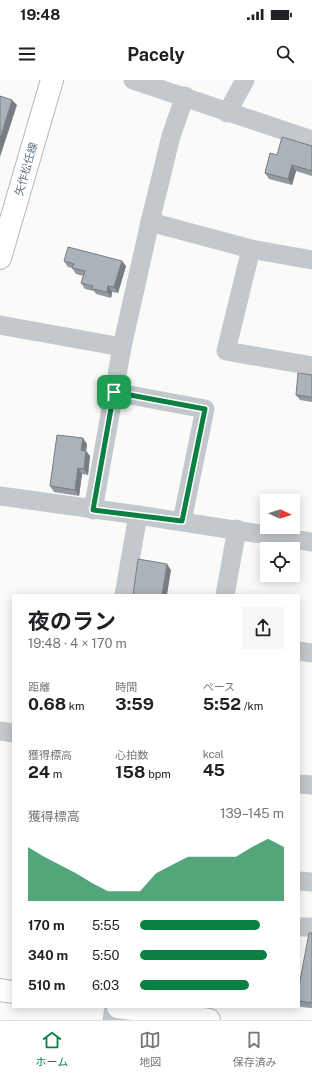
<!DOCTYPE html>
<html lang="ja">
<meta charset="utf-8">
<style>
body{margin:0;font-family:"Public Sans","Noto Sans JP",sans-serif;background:#f6f6f6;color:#202124;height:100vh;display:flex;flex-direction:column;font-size:15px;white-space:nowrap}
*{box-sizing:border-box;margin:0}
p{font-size:13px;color:#757577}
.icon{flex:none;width:22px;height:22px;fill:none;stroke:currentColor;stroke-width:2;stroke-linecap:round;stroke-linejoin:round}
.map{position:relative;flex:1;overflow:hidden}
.panel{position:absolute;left:12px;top:514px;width:288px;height:414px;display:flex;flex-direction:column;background:#fff;border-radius:0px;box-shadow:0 2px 10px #0003}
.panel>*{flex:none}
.needle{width:26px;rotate:94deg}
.fabs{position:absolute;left:260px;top:414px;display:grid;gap:8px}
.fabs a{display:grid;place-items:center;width:40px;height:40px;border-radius:0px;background:#fff;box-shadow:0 2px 10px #0003;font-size:20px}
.pin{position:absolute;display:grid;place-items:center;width:34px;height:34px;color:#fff;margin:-17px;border-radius:8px;box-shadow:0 2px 6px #0006}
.round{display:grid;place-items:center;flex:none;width:42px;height:42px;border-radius:0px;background:#f6f6f6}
.head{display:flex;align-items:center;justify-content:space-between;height:68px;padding:0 16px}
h1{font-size:22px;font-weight:700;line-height:30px}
.stats{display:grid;grid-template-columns:repeat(3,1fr);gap:6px;height:68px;padding:4px 16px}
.stats div{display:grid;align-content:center}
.stats b{font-size:17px;font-weight:700}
.stats small{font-size:11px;font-weight:400}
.stats p{font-size:11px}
.chart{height:112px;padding:8px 16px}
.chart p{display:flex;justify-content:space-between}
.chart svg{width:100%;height:72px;margin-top:4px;fill:#0b8043;opacity:.7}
ul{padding:0 16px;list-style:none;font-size:13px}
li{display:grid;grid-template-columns:64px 48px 1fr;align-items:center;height:30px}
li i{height:10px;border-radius:5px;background:#0b8043}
.status{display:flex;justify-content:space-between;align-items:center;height:28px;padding:0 20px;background:#fff;direction:ltr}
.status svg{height:11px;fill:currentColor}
header{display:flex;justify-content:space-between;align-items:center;height:52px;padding:0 16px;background:#fff;font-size:18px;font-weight:700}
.tab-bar{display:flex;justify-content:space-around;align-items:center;height:56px;border-top:1px solid #e0e0e0;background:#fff;font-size:11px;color:#757577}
.tab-bar a{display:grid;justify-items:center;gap:2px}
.tab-bar .active{color:#0b8043}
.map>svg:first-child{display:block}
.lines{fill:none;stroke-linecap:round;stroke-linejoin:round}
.secondary-casing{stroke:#b3babf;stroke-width:24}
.street{stroke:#c3c8cc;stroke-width:19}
.secondary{stroke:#fff;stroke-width:22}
.wall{fill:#929a9f}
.shaded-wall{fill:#777d82}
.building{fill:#aab3b9;stroke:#777d82}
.route-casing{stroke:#fff;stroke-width:8}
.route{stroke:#0b8043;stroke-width:5}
.labels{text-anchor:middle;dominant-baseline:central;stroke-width:4;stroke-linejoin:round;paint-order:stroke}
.street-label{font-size:11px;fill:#657683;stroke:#fff}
</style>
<div class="status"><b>19:48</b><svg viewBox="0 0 49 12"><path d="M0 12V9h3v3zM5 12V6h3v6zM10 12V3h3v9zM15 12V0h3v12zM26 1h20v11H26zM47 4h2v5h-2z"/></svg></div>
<header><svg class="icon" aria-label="menu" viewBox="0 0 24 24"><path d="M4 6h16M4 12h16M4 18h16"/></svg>Pacely<svg class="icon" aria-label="search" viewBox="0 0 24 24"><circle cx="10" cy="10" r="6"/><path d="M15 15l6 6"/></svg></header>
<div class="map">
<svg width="312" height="940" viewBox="0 0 312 940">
<rect width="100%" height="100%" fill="#fafaf8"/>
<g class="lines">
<defs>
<g id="secondary">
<polyline points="0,178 52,0"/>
<polyline points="0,910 13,912"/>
<polyline points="118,927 209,940"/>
</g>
</defs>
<use href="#secondary" class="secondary-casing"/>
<g class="street">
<polyline points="133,0 312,60"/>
<polyline points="227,33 245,0"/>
<polyline points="150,142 171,56 185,16"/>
<polyline points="251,169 226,271 312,286"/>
<polyline points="0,245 122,267"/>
<polyline points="114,312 205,329 182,441"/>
<polyline points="0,416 138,435 124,515"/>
<polyline points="93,430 122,267 150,142 251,169 312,180"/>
<polyline points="138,435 312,462"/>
<polyline points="225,515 237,449"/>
<polyline points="299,571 312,573"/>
<polyline points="0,651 13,653"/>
<polyline points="299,704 312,705"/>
<polyline points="299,801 312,802"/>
<polyline points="299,847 312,847"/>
<polyline points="112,940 114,927"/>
</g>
<use href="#secondary" class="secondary"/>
</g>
<g class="wall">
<polygon points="312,66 312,96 296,91 292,105 269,99 265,93 277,75"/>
<polygon points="64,181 126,186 118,213 112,212 111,218 96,214 94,211 85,209 81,203 83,196 76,194 72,188 68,187"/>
<polygon points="312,295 312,322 300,320 296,315"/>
<polygon points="87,364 86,371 90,376 88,395 82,394 79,416 54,412 50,406"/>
<polygon points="312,853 312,928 301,927 299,924 299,906"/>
</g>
<g class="shaded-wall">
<polygon points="12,20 17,25 0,77 0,59"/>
<polygon points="292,85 296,91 292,105 288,99"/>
<polygon points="122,181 126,186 118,213 114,207"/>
<polygon points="108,206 112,212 111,218 107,212"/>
<polygon points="83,358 87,364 86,371 90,376 88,395 84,389 81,370"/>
<polygon points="78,388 82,394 79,416 75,410"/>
<polygon points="167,484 171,490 167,515 162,515"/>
</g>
<g class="building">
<polygon points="0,16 12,20 0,59"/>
<polygon points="282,57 312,66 312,91 292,85 288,99 265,93 270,73 277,75"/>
<polygon points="68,167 122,181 114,207 108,206 107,212 92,209 93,206 81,203 85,191 72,188 74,184 64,181"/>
<polygon points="298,293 312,295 312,317 296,315"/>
<polygon points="57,355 83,358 81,370 86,371 84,389 78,388 75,410 50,406"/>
<polygon points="138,479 167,484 162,515 133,515"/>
<polygon points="309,853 312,853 312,923 299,921 299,906"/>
</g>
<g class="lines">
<defs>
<polygon id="route" points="114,312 205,329 182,441 93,430"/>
</defs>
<use href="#route" class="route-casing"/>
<use href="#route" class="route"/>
</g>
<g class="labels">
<g class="street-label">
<text transform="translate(26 89) rotate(-74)">矢作松任線</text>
</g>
</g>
</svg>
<div class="fabs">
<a><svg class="needle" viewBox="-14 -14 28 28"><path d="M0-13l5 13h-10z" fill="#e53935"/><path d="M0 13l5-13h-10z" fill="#757577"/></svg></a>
<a><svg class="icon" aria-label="locate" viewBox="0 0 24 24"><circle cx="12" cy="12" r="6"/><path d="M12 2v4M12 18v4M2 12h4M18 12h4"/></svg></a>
</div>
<div class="pin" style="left:114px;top:312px;background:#1e9e55"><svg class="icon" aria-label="arrive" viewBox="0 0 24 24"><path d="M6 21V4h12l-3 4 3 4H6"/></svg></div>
<section class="panel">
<div class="head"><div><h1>夜のラン</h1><p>19:48 · 4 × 170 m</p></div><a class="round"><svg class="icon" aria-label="share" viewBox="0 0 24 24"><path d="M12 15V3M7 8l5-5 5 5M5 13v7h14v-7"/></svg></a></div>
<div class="stats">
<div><p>距離</p><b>0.68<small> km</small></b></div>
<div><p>時間</p><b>3:59</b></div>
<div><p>ペース</p><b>5:52<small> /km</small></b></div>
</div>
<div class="stats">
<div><p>獲得標高</p><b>24<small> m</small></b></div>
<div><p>心拍数</p><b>158<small> bpm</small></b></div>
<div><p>kcal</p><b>45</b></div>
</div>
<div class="chart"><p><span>獲得標高</span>139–145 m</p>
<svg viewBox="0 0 160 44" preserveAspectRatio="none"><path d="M0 44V11L10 17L20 22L30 27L40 33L50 38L60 38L70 38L80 27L90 22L100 17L110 17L120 17L130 17L140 11L150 6L160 11V44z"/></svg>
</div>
<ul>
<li><b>170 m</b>5:55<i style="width:83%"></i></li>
<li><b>340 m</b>5:50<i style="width:88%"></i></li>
<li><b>510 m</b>6:03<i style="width:76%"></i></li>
</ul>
</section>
</div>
<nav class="tab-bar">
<a class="active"><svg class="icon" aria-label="home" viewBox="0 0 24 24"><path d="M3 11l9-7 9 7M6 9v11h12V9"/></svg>ホーム</a>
<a><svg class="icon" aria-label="map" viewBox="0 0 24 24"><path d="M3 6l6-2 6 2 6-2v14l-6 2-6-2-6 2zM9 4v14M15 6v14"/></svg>地図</a>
<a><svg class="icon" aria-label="saved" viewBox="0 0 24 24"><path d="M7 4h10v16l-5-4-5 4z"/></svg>保存済み</a>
</nav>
